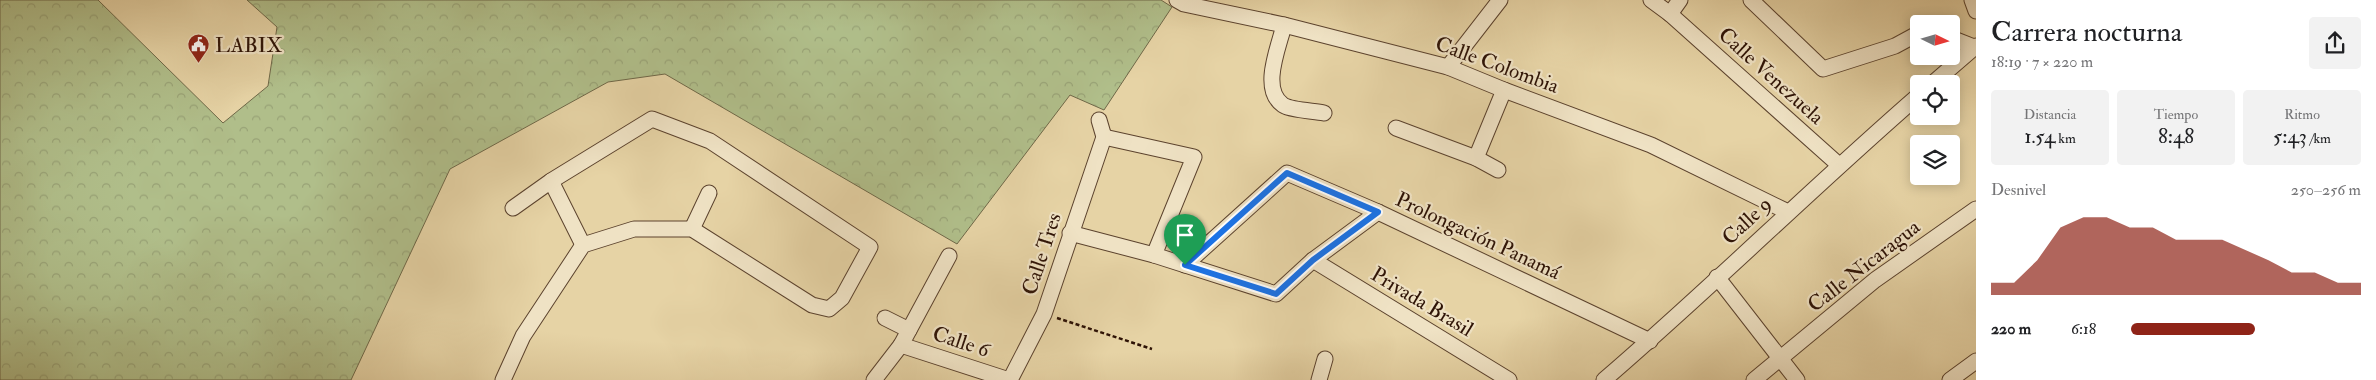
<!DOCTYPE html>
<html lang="es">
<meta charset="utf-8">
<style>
body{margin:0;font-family:"IM FELL Double Pica",serif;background:#f2f2f2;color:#202124;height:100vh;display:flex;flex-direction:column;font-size:19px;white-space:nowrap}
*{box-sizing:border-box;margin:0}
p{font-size:16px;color:#757577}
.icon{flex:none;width:28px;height:28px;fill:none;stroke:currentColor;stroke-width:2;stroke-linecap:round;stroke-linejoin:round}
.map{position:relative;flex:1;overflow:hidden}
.details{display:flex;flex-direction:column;background:#fff;width:400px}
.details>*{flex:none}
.needle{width:32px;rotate:95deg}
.controls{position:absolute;left:1910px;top:15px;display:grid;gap:10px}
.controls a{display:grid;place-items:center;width:50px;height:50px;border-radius:5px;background:#fff;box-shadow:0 2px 12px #0003;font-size:25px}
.pin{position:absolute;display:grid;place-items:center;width:42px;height:42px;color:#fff;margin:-51px -21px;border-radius:50% 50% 50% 0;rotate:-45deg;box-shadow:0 0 5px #0007}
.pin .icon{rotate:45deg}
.round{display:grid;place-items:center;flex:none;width:52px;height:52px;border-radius:5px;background:#f2f2f2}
.head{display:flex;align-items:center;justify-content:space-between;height:85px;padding:0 15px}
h1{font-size:28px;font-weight:600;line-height:38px}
.figures{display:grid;grid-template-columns:repeat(3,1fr);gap:8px;height:85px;padding:5px 15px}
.figures div{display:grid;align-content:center;border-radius:5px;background:#f2f2f2;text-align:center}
.figures b{font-size:21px;font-weight:600}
.figures small{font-size:14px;font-weight:400}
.figures p{font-size:14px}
.chart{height:140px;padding:10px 15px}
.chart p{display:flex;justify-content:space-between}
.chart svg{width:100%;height:90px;margin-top:5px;fill:#8f2418;opacity:.7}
ul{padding:0 15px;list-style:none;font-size:16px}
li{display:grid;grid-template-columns:80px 60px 1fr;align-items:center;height:38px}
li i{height:12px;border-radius:6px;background:#8f2418}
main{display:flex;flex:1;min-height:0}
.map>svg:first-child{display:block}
.forest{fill:url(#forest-crowns);stroke:#6f6848}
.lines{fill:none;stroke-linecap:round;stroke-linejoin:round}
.street-casing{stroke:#5c432e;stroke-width:17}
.path{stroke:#2e1306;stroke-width:2.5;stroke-dasharray:4 2.5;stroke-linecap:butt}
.street{stroke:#efe2c4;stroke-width:15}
.route-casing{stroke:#fff;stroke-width:10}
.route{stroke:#1a73e8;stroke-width:6}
.labels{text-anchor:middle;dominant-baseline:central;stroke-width:4.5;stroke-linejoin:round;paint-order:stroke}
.poi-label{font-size:21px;fill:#2e1306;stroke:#efe2c4;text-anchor:start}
.street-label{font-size:21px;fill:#2e1306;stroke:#efe2c4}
</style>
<main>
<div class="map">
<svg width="1976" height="380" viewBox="0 0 1976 380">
<defs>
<pattern id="forest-crowns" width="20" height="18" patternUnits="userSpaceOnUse" patternTransform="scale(1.25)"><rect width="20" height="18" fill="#b0be8a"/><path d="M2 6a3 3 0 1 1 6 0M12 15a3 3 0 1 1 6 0" fill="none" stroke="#98a276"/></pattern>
</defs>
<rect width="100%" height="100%" fill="#e6d3a5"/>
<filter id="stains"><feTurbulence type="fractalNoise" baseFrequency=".004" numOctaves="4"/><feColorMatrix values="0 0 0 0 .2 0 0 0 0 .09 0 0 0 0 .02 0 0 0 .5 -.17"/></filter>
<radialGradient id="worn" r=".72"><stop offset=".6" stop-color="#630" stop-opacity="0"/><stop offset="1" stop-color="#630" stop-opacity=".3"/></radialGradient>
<polygon class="forest" points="0,0 98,0 223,123 268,86 277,27 247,0 1161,0 1172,7 1104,110 1070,95 957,244 665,74 608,82 450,169 351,380 0,380"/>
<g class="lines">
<defs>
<g id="street">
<polyline points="1177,0 1184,4 1284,25 1448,67 1504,90 1651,145 1788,212"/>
<polyline points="1651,0 1670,14 1839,165"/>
<polyline points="1751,0 1823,69 1895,46 1919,33"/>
<polyline points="1972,0 1976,11"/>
<polyline points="1670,14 1680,0"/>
<path d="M1284 25C1279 47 1260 89 1283 105 1290 110 1315 111 1324 113"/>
<polyline points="1951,38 1974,47"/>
<polyline points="1448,67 1500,0"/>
<polyline points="1932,84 1976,46"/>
<polyline points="1099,120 1104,137"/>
<polyline points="1396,128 1476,158 1498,170"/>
<polyline points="1104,137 1194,157 1154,255"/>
<polyline points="1476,158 1504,90"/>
<polyline points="551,181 583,245"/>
<polyline points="692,229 709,193"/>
<polyline points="1070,233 1154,255 1276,294 1313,260 1378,212"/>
<polyline points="1313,260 1509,380"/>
<polyline points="1185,265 1287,173 1378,212 1650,341"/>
<polyline points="1717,277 1797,380"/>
<polyline points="885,318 909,330"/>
<polyline points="901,345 1009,380"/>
<polyline points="503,380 523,336 583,245 634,229 692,229 812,305 829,309 842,298 870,247 710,141 652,119 551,181 513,208"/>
<polyline points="874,380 901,345 949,256"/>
<polyline points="1010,380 1044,314 1104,137"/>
<polyline points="1319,380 1325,359"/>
<path d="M1604 380C1711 288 1812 188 1919 95"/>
<polyline points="1754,380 1875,280 1976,209"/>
<polyline points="1950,380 1976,361"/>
</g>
</defs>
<use href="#street" class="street-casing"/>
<polyline class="path" points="1057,318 1152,349"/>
<use href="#street" class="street"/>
</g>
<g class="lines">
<defs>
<polygon id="route" points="1287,173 1378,212 1313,260 1276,294 1185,265"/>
</defs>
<use href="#route" class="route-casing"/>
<use href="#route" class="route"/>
</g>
<defs>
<symbol id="civic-pin" viewBox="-11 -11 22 30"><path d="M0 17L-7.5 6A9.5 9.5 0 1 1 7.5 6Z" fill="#8f2418" stroke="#efe2c4"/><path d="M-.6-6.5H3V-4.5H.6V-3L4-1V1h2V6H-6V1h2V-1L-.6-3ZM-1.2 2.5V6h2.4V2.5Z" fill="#fff"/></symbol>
</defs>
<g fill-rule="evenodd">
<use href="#civic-pin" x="186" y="32" width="25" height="34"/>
</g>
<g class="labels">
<g class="poi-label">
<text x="215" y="45">LABIX</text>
</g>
<g class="street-label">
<text transform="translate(1497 65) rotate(20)">Calle Colombia</text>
<text transform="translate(1771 76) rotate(42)">Calle Venezuela</text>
<text transform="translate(1747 221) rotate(-43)">Calle 9</text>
<text transform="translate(1478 236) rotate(25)">Prolongación Panamá</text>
<text transform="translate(1042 254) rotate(-72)">Calle Tres</text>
<text transform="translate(1864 266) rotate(-38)">Calle Nicaragua</text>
<text transform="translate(1422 302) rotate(31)">Privada Brasil</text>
<text transform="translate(961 342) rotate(18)">Calle 6</text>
</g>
</g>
<rect width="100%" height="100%" filter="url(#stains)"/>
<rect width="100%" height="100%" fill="url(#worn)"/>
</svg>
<div class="controls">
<a><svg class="needle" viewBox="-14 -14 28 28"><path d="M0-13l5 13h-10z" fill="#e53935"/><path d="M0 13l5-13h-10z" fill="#757577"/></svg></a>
<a><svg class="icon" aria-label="locate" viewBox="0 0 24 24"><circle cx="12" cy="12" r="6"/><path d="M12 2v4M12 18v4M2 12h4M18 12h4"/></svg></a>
<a><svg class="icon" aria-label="layers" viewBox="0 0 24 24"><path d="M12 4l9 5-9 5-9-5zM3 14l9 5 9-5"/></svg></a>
</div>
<div class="pin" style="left:1185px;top:265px;background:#1e9e55"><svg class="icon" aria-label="arrive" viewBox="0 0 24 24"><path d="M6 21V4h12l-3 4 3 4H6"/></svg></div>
</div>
<section class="details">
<div class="head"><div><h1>Carrera nocturna</h1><p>18:19 · 7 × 220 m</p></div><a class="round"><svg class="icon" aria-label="share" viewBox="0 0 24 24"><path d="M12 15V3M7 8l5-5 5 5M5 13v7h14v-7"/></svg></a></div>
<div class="figures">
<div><p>Distancia</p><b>1.54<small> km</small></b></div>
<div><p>Tiempo</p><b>8:48</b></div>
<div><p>Ritmo</p><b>5:43<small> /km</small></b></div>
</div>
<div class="chart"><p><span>Desnivel</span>250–256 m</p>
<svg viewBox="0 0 160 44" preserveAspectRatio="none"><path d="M0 44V38L10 38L20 27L30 11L40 6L50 6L60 11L70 11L80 17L90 17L100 17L110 22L120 27L130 33L140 33L150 38L160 38V44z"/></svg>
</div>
<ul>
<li><b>220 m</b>6:18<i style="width:54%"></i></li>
</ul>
</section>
</main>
